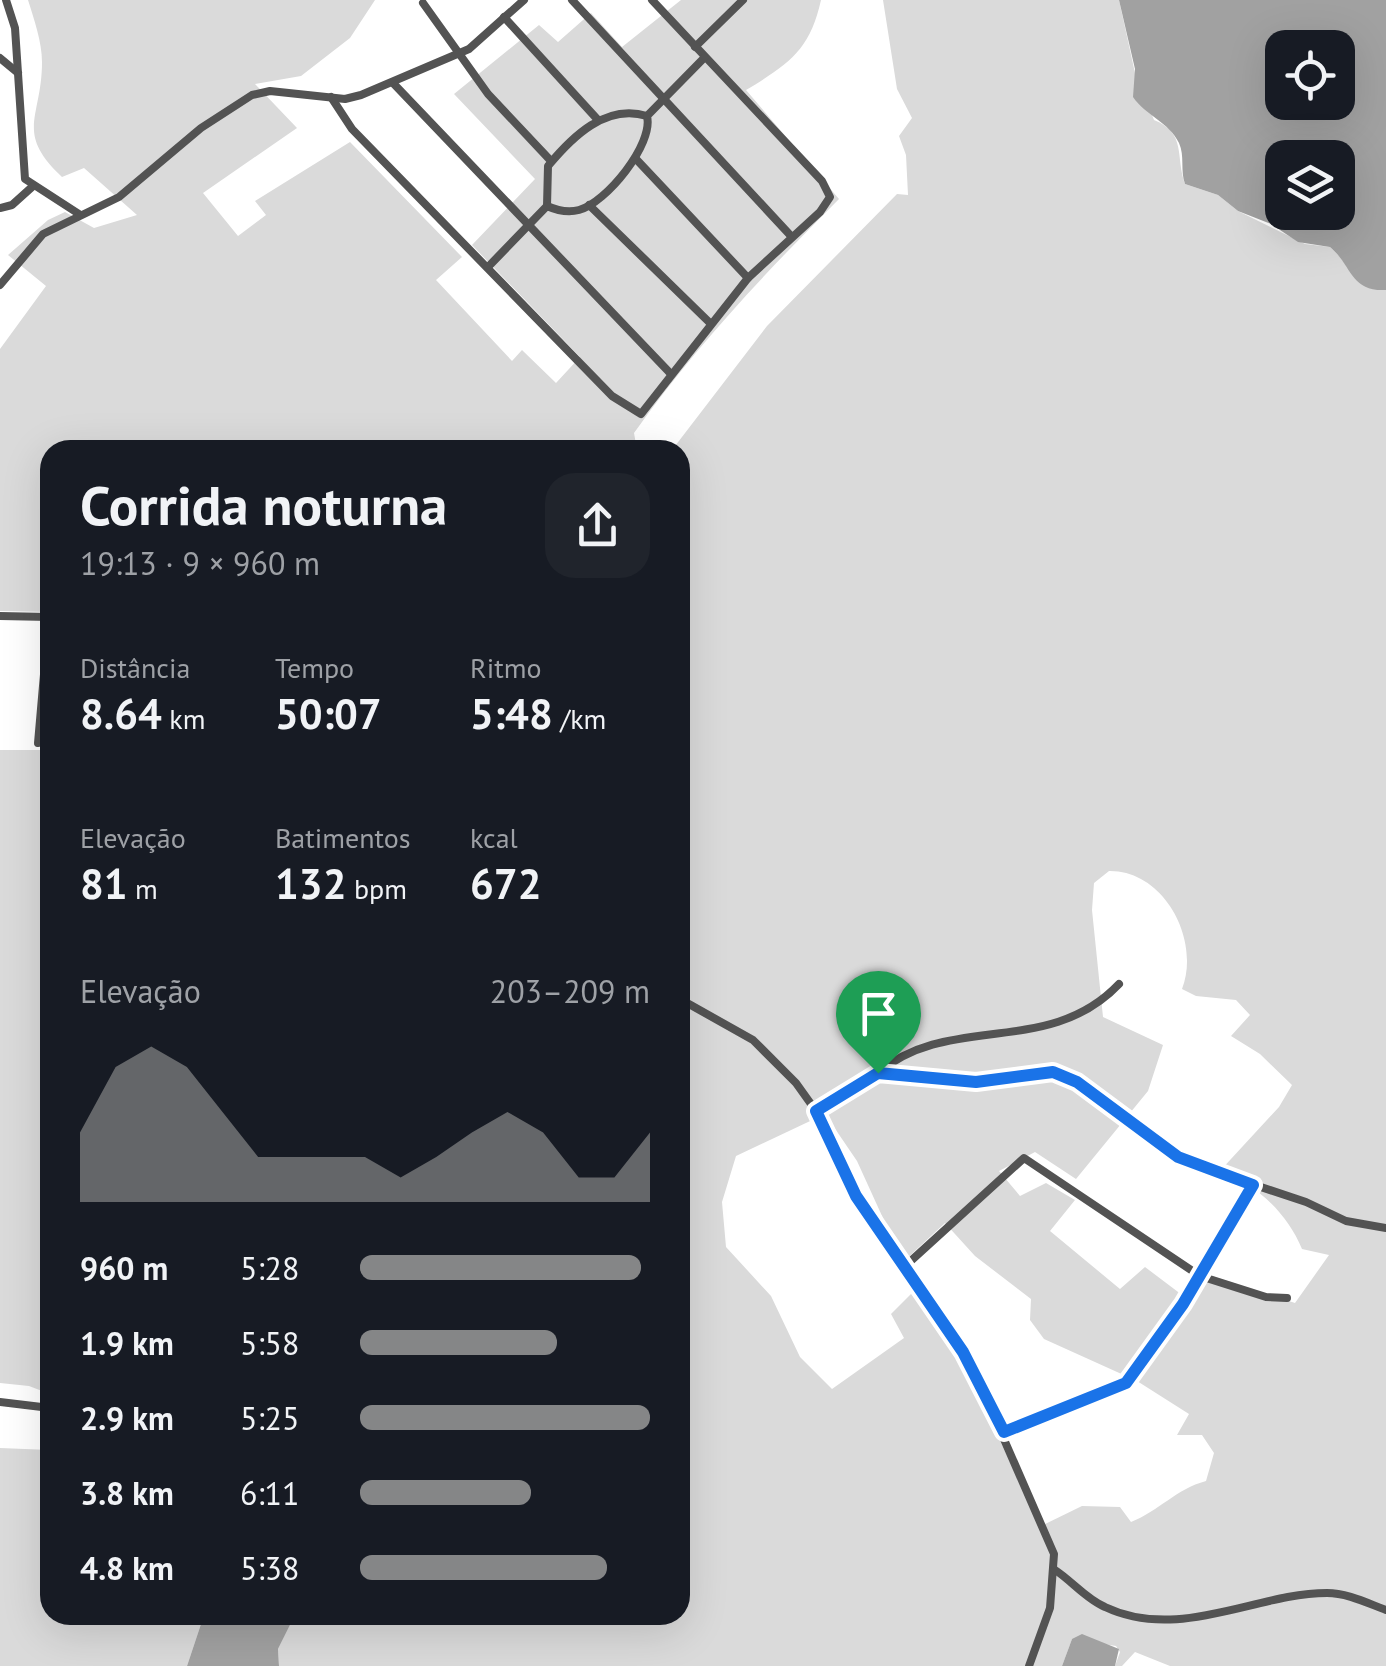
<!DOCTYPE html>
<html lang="pt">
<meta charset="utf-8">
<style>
body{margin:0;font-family:"PT Sans",sans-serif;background:#20242c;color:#f1f3f6;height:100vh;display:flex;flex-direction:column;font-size:38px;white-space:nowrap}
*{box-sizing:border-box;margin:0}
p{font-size:32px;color:#9ea1a6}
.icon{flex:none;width:55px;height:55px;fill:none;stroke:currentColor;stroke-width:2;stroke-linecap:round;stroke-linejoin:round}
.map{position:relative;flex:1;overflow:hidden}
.drawer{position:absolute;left:40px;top:440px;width:650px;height:1185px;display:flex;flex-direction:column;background:#171b24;border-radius:30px;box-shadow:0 10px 40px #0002}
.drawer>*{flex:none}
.buttons{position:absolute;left:1265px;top:30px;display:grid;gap:20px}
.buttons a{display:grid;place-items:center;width:90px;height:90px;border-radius:20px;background:#171b24;box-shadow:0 10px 40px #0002;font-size:50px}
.pin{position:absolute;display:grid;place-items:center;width:85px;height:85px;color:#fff;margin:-102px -42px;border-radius:50% 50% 50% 0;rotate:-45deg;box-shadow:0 0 10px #0007}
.pin .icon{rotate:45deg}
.round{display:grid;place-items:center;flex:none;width:105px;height:105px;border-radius:30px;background:#20242c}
.overview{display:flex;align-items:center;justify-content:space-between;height:170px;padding:0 40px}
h1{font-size:55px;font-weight:600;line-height:75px}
.stats{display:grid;grid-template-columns:repeat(3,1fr);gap:15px;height:170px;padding:10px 40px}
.stats div{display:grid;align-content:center}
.stats b{font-size:42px;font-weight:600}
.stats small{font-size:28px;font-weight:400}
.stats p{font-size:28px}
.chart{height:280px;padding:20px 40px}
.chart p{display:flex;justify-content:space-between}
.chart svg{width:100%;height:180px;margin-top:10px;fill:#858687;opacity:.7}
ul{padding:0 40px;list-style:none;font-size:32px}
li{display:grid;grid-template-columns:160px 120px 1fr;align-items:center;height:75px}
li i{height:25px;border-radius:12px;background:#858687}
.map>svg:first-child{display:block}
.green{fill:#dadada;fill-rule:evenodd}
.water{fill:#a1a1a1;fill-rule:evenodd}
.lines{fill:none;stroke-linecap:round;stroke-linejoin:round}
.street{stroke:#535353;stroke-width:8}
.route-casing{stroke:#fff;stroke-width:20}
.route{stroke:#1a73e8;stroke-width:12}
</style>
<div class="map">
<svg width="1386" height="1666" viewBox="0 0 1386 1666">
<rect width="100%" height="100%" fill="#fff"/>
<g class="green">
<path d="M28 0H375L350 38 301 76 255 84 297 128 203 193 238 236 266 215 255 201 350 142 462 257 436 280 512 361 522 350 556 383 580 357 472 245 535 179 454 94 539 25 558 42 591 13 622 47 681 0H821C810 50 789 64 746 90L839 199C765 273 695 347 634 433L637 450H50V612L0 611V349L46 286 8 255 48 220 65 212 94 228 137 215 84 168 62 177C14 132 42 118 42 62 42 42 34 19 28 0Z"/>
<path d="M883 0H1119L1135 73 1154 120C1187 133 1175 157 1185 184L1218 195 1238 211 1305 244 1330 247C1349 263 1356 291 1386 290V1666H1170L1135 1652 1122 1666H1115L1120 1652 1116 1646 1072 1639 1062 1666H279L278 1649 295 1615H680V450H672L767 326 897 194 908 195 906 155 899 136 912 118 897 89ZM1109 871C1164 870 1201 940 1182 989L1196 996 1236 1000 1250 1015 1231 1036 1260 1054 1292 1085 1279 1107 1219 1172C1256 1183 1287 1213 1302 1249L1329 1255 1295 1303 1209 1275 1190 1301 1145 1267 1120 1289 1050 1231 1075 1200 1046 1183 1020 1196 999 1171 1035 1152 1076 1179 1148 1091 1163 1045 1103 1017 1092 910 1094 883ZM825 1114 857 1161 903 1262 945 1223 975 1256 1031 1299 1030 1320 1044 1339 1137 1381 1189 1414 1177 1435H1202L1214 1453 1206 1481C1176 1489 1159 1511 1131 1522L1120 1507 1082 1506 1039 1527C1003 1444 967 1365 913 1292L891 1314 904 1338 832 1389 800 1357 771 1296 726 1247 722 1202 736 1156Z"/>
<polygon points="0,750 50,750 50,1394 29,1386 0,1383"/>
<polygon points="0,1448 50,1450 50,1615 204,1615 187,1666 0,1666"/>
</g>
<g class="water">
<path d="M1119 0H1386V290C1350 292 1352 265 1330 247L1298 242 1271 224 1238 211 1218 195 1185 184C1180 170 1185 156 1179 143 1169 122 1146 116 1133 97L1135 69ZM1282 48H1338V102H1282ZM1282 158H1338V212H1282Z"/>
<polygon points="204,1615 295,1615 278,1649 279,1666 187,1666"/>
<polygon points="1082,1634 1119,1649 1115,1666 1062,1666 1072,1639"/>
</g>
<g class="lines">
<g class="street">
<polyline points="6,0 15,28 25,179 79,214"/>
<polyline points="572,0 791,236"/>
<polyline points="423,3 488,94 551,161"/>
<polyline points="504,17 598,120"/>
<polyline points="695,47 743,0"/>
<polyline points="0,58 18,73"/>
<polyline points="393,83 670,373"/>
<polyline points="331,97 352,129 612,396 641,414 748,278 820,212 830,197 822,181 652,0"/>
<polyline points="636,159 748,278"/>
<polyline points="589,205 710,323"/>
<path d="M547 206 548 166C572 137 606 103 647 116"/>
<polyline points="0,208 12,205 32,187"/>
<path d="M488 267 547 206C556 210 568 213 579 210 606 203 654 144 647 116L704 58"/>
<polyline points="0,285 43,234 119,197 201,128 252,95 270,91 345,99 361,95 469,49 524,0"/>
<polyline points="0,616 50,617"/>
<polyline points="38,743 49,617"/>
<polyline points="680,999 753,1040 796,1083 816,1111 856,1195 979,1382 1054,1554 1050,1608 1029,1666"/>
<path d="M878 1073C949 1012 1049 1058 1119 984"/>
<polyline points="816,1111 878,1073 976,1082 1053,1072 1077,1082 1186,1162 1306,1202 1346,1221 1386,1228"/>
<polyline points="903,1268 1024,1158 1200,1276 1266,1297 1287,1298"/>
<polyline points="0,1402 50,1408"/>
<polyline points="1004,1432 1130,1379 1183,1304 1253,1185"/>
<path d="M1055 1570C1072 1581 1086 1599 1105 1607 1179 1642 1256 1593 1327 1593 1347 1593 1367 1603 1386 1610"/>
</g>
</g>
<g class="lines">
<defs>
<polygon id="route" points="878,1073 976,1082 1053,1072 1077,1082 1178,1157 1253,1185 1183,1304 1126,1383 1004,1432 963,1352 856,1196 816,1111"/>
</defs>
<use href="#route" class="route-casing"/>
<use href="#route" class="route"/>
</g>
</svg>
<div class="buttons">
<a><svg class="icon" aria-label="locate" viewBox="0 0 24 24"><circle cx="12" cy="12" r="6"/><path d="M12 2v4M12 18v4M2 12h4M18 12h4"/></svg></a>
<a><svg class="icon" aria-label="layers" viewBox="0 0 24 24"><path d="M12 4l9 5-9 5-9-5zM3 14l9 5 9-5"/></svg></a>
</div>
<div class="pin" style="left:878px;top:1073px;background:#1e9e55"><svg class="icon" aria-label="arrive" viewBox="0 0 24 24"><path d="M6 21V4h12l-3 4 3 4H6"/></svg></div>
<section class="drawer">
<div class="overview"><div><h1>Corrida noturna</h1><p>19:13 · 9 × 960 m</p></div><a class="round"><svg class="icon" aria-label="share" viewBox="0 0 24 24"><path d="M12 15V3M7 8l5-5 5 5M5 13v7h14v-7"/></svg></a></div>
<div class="stats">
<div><p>Distância</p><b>8.64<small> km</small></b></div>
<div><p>Tempo</p><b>50:07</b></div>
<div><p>Ritmo</p><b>5:48<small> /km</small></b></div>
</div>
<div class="stats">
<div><p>Elevação</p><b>81<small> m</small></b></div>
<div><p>Batimentos</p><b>132<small> bpm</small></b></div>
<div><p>kcal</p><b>672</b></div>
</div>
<div class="chart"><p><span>Elevação</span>203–209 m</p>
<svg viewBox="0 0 160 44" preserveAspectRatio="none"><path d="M0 44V27L10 11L20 6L30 11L40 22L50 33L60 33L70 33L80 33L90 38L100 33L110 27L120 22L130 27L140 38L150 38L160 27V44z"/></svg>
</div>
<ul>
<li><b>960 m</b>5:28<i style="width:97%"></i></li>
<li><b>1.9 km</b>5:58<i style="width:68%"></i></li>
<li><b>2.9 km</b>5:25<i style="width:100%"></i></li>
<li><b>3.8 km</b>6:11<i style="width:59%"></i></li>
<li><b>4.8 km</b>5:38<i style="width:85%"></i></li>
</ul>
</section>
</div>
